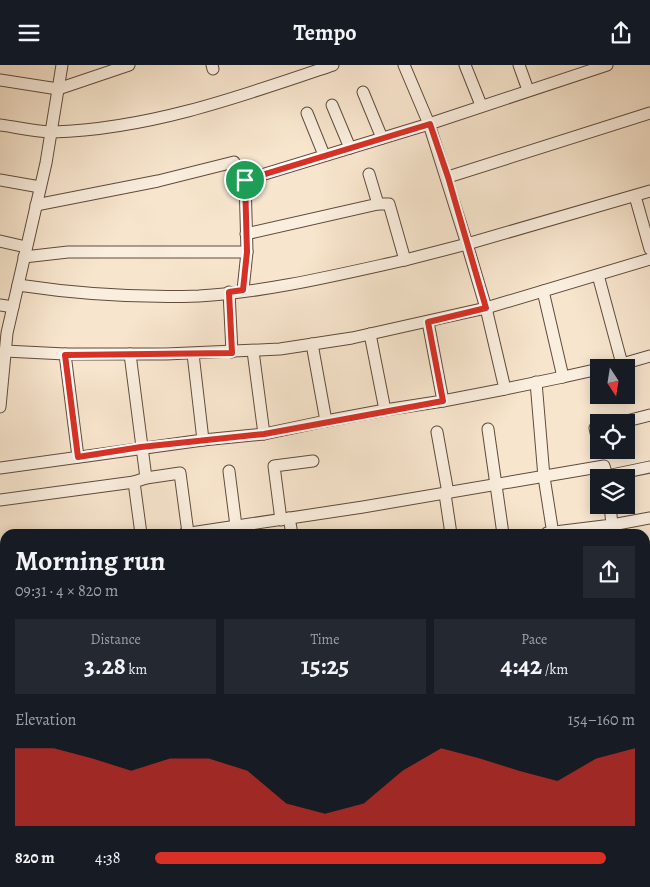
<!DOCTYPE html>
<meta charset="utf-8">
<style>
body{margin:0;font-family:Alegreya,serif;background:#242831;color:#f1f3f6;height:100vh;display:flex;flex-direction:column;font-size:19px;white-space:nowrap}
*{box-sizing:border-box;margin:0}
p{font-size:16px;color:#9ea1a6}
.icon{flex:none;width:28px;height:28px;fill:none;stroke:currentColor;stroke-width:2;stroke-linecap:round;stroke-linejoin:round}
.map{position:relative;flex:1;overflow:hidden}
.sheet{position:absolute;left:0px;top:464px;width:650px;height:359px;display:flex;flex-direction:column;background:#171b24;border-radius:15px 15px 0 0;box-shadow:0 2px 12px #0003}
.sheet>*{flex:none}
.needle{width:32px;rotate:168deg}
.buttons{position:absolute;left:590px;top:294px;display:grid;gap:10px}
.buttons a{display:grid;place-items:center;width:45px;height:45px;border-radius:0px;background:#171b24;box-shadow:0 2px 12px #0003;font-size:25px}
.pin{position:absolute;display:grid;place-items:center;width:42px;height:42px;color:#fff;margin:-21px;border:2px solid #fff;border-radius:50%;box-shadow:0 1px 5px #0007}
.round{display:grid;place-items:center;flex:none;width:52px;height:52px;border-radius:0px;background:#242831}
.overview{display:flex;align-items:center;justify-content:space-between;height:85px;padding:0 15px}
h1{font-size:28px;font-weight:700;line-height:38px}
.figures{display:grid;grid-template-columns:repeat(3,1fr);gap:8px;height:85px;padding:5px 15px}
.figures div{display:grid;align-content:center;border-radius:0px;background:#242831;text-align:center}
.figures b{font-size:25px;font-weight:700}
.figures small{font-size:14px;font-weight:400}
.figures p{font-size:14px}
.chart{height:140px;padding:10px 15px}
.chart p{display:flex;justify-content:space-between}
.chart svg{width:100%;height:90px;margin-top:5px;fill:#d93025;opacity:.7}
ul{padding:0 15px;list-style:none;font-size:16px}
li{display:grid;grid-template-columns:80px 60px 1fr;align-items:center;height:38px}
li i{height:12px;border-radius:6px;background:#d93025}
header{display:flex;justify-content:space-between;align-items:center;height:65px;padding:0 15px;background:#171b24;font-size:22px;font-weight:700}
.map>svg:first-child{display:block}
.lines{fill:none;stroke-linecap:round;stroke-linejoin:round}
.minor-casing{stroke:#604b3e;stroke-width:13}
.minor{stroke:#faeede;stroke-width:11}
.route-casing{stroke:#fff;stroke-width:10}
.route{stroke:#d93025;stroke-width:6}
</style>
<header><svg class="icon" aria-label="menu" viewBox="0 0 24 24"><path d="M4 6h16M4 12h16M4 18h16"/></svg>Tempo<svg class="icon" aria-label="share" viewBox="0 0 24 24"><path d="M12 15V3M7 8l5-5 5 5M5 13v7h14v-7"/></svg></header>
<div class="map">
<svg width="650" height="822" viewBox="0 0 650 822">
<rect width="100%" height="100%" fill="#f7e5cd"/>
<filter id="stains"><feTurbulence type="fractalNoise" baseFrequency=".004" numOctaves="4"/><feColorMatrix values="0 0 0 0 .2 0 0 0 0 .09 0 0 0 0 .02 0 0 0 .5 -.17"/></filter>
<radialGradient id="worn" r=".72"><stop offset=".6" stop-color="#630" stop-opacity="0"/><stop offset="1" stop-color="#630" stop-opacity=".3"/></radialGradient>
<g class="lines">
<defs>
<g id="minor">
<polyline points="212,0 213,4"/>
<polyline points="404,0 429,59 607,0"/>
<polyline points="465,0 481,40"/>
<polyline points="519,0 528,25"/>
<polyline points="0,15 58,24 129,0"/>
<polyline points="363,27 382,73"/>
<polyline points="332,40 350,83"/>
<polyline points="307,48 324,90"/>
<path d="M0 60C17 62 36 67 53 67 150 64 242 31 333 0"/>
<polyline points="448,112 650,48"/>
<polyline points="0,115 40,122"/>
<polyline points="650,126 467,179 486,243 650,194"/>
<polyline points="635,131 650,184"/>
<polyline points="36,140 158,116 234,97 245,115"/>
<polyline points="246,169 378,139 369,109"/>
<polyline points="0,176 26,182"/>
<polyline points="24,192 68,187 247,187"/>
<polyline points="598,210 622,299 607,302"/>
<path d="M18 220C78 229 139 233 199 231 268 227 337 210 405 195L389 139H378"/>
<polyline points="243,225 247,187 245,115 429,59 467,179 405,195"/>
<polyline points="229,227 232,287"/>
<polyline points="0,240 13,242"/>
<polyline points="5,286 65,289 166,289 280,284 352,273 486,243 505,324 443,336"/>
<polyline points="65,289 78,392"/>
<polyline points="130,289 146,413 134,417 141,469"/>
<polyline points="622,299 650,291"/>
<polyline points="563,312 599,304"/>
<polyline points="536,317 544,412 553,469"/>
<polyline points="505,324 563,312 543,226"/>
<polyline points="0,342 7,268 46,98 62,0"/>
<polyline points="385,345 443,336 428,257"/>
<polyline points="326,356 385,345 370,269"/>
<polyline points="619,358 650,350"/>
<polyline points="599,362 595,363 599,381"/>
<polyline points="488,364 503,469"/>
<polyline points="437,367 448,428"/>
<polyline points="264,369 326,356 312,279"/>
<polyline points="203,375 264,369 253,286"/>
<polyline points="0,403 203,375 193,289"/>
<polyline points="229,406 236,461"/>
<polyline points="146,413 180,408 188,468"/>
<polyline points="445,429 451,469"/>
<polyline points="0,435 134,417"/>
<polyline points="289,453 292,469"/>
<polyline points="281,455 274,401 313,396"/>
<polyline points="612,460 650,453"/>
<polyline points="547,468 612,460 610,440"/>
<polyline points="184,469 363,442 604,401 607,411 650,402"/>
<polyline points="0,493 5,493"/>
<polyline points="0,550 5,550"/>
<polyline points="645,560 650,560"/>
<polyline points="645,618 650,618"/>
<polyline points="0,675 5,674"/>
<polyline points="645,696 650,695"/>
<polyline points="645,752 650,751"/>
<polyline points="0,756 5,756"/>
<polyline points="0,799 5,799"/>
<polyline points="645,808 650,808"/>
<polyline points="173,818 173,822"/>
<polyline points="231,818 231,822"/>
<polyline points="290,818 290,822"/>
<polyline points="392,818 392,822"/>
<polyline points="643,818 643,822"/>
<polyline points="12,822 13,818"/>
<polyline points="79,822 80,818"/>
<polyline points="339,822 339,818"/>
</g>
</defs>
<use href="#minor" class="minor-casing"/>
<use href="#minor" class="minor"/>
</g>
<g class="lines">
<defs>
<polygon id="route" points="430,59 448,112 486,243 428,257 443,336 264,369 141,382 78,392 65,290 232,288 229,227 243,225 247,187 245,115"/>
</defs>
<use href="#route" class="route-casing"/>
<use href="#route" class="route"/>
</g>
<rect width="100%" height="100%" filter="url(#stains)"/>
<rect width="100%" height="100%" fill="url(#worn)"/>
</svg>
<div class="buttons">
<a><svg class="needle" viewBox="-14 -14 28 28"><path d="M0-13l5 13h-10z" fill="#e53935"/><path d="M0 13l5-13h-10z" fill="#9ea1a6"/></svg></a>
<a><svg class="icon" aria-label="locate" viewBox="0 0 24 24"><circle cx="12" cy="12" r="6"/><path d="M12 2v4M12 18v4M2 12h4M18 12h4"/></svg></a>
<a><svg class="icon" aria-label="layers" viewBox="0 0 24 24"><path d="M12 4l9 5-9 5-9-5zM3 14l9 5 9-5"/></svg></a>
</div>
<div class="pin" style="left:245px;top:115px;background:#1e9e55"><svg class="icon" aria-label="arrive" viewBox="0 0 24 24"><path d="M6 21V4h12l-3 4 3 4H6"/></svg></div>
<section class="sheet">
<div class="overview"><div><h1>Morning run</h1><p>09:31 · 4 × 820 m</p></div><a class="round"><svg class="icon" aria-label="share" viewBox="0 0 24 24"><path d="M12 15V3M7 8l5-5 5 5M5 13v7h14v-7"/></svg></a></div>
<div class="figures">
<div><p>Distance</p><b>3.28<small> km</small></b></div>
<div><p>Time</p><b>15:25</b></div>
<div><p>Pace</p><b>4:42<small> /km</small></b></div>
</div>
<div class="chart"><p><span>Elevation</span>154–160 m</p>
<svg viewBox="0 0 160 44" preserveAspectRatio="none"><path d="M0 44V6L10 6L20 11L30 17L40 11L50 11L60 17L70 33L80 38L90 33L100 17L110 6L120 11L130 17L140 22L150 11L160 6V44z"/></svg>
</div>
<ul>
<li><b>820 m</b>4:38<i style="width:94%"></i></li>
</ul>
</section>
</div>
